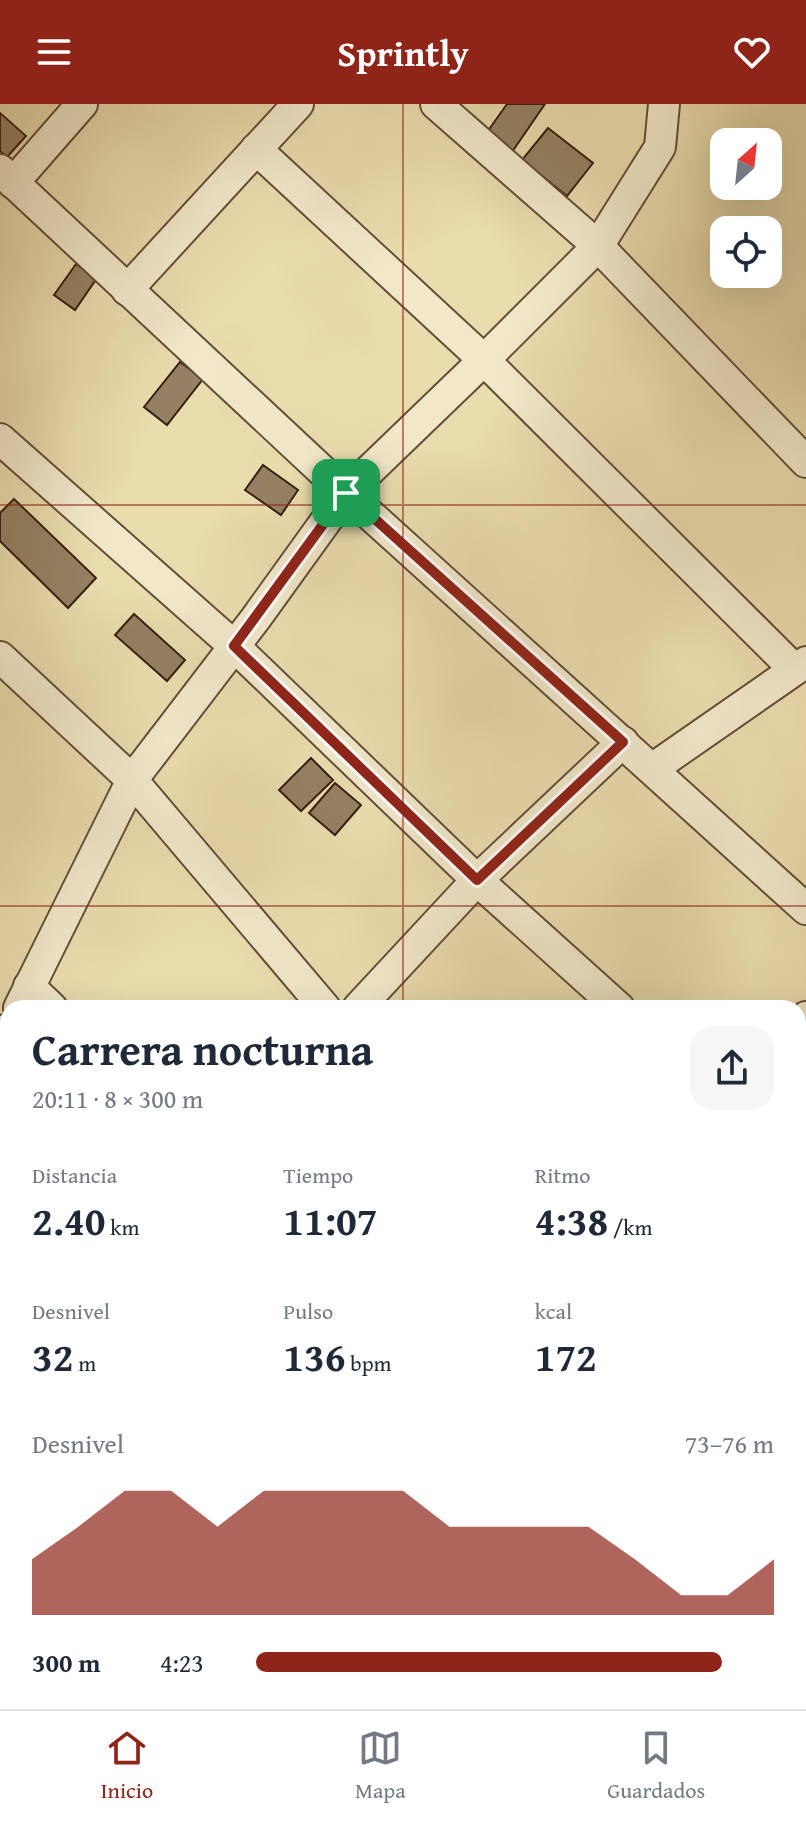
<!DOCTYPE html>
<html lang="es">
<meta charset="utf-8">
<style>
body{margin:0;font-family:"Gentium Book Plus",serif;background:#f6f6f7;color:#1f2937;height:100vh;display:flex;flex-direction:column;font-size:30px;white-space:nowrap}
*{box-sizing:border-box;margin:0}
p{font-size:26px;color:#747a83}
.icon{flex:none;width:44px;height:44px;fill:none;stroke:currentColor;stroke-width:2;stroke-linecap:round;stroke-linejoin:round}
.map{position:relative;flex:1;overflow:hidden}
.sheet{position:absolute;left:0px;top:896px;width:806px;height:710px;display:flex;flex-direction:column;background:#fff;border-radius:24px 24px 0 0;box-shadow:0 8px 32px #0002}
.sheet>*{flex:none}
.needle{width:52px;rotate:27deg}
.controls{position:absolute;left:710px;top:24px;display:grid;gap:16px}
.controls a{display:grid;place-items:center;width:72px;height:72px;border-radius:16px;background:#fff;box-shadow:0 8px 32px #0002;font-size:40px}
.pin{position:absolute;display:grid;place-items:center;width:68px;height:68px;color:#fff;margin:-34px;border-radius:16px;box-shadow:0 4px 12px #0006}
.round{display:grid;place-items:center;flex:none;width:84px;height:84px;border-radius:24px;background:#f6f6f7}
.head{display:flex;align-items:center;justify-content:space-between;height:136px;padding:0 32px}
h1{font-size:44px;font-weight:700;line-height:60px}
.metrics{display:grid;grid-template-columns:repeat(3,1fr);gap:12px;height:136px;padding:8px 32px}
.metrics div{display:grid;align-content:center}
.metrics b{font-size:40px;font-weight:700}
.metrics small{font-size:22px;font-weight:400}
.metrics p{font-size:22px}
.chart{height:224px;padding:16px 32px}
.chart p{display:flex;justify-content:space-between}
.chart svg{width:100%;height:144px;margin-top:8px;fill:#8f2418;opacity:.7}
ul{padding:0 32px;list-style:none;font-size:26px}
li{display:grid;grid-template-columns:128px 96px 1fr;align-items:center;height:60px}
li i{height:20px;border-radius:10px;background:#8f2418}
header{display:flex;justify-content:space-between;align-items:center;height:104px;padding:0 32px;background:#8f2418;color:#fff;font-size:36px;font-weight:700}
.dock{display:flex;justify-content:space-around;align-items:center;height:112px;border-top:2px solid #e0e1e3;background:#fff;font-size:22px;color:#747a83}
.dock a{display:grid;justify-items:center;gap:4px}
.dock .active{color:#8f2418}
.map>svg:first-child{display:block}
.building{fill:#948163;stroke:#381f12;stroke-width:2}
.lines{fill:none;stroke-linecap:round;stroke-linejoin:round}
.minor-casing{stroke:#644e39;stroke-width:34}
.minor{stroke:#f1e8ca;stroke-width:30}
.route-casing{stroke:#fff;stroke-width:16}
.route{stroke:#8f2418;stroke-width:10}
.grid{fill:none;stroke:#8f2418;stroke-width:2;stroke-opacity:0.55}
</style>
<header><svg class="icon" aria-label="menu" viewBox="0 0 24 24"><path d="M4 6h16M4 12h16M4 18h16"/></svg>Sprintly<svg class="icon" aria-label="heart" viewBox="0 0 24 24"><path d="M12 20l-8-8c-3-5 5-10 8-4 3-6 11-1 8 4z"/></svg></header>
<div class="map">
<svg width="806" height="1605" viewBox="0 0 806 1605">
<rect width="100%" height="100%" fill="#e9dcad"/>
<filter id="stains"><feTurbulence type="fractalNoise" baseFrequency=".0025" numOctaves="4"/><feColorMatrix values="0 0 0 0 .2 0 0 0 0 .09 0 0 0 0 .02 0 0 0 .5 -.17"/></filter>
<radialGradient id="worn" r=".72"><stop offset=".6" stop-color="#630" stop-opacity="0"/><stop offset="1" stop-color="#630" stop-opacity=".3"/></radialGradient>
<g class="building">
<polygon points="507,0 545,0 510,51 483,34"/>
<polygon points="0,9 26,32 7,53 0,47"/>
<polygon points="548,24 593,59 567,92 522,56"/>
<polygon points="76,160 97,174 75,206 54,191"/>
<polygon points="180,258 203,275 167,321 144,303"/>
<polygon points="263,361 298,386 281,411 245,386"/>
<polygon points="14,395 96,474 68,504 0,437 0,409"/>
<polygon points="134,510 185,556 167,577 115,531"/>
<polygon points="311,654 333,676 301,707 279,686"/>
<polygon points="335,679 361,701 335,731 309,709"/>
</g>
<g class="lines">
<defs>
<g id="minor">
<polyline points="436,0 598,142 806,358"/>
<polyline points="256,45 484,256 794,565"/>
<polyline points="0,66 346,389 806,805"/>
<polyline points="13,79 82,0"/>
<polyline points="127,186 298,0"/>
<polyline points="0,335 234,542 477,776 619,904"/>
<polyline points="0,553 132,676 325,904"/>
<polyline points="652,665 806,558"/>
<polyline points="29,882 52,904"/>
<polyline points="19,904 132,676 256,514 346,389 484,256 598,142 660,43 664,0"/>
<polyline points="358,904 477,776 623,638"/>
<polyline points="798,921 806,913"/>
<polyline points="0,942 8,925"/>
<polyline points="0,1083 8,1089"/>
<polyline points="798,1191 806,1187"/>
<polyline points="530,1598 537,1605"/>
<polyline points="400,1605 403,1598"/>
</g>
</defs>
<use href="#minor" class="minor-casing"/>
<use href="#minor" class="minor"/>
</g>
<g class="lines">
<defs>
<polygon id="route" points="346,389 623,638 477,776 234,542"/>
</defs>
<use href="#route" class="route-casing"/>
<use href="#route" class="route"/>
</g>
<path class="grid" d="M403 0V904M0 401H806M0 802H806M0 1204H8M798 1204H806M403 1598V1605"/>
<rect width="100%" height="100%" filter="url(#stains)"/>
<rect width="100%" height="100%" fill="url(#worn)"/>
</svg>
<div class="controls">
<a><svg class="needle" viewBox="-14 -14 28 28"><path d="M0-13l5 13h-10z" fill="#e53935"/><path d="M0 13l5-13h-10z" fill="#747a83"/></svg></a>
<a><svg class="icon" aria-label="locate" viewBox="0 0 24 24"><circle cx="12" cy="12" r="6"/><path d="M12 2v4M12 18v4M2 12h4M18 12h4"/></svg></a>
</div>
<div class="pin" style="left:346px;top:389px;background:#1e9e55"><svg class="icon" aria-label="arrive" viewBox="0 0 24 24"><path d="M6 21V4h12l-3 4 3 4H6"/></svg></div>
<section class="sheet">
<div class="head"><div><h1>Carrera nocturna</h1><p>20:11 · 8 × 300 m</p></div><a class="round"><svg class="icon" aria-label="share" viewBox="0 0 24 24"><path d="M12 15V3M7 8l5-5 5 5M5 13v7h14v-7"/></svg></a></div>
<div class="metrics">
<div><p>Distancia</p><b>2.40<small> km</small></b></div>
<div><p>Tiempo</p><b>11:07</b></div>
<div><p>Ritmo</p><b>4:38<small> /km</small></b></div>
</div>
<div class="metrics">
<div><p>Desnivel</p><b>32<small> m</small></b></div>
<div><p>Pulso</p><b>136<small> bpm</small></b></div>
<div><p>kcal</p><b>172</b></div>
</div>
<div class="chart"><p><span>Desnivel</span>73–76 m</p>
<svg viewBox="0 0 160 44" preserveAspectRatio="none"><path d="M0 44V27L10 17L20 6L30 6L40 17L50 6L60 6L70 6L80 6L90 17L100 17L110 17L120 17L130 27L140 38L150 38L160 27V44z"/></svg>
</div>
<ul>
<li><b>300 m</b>4:23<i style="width:90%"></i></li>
</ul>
</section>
</div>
<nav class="dock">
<a class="active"><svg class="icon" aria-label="home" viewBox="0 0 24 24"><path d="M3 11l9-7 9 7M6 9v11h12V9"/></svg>Inicio</a>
<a><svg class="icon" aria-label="map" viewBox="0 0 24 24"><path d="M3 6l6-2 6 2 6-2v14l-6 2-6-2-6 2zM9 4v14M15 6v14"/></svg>Mapa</a>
<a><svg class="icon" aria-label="saved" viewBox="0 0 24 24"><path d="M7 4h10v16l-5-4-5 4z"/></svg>Guardados</a>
</nav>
